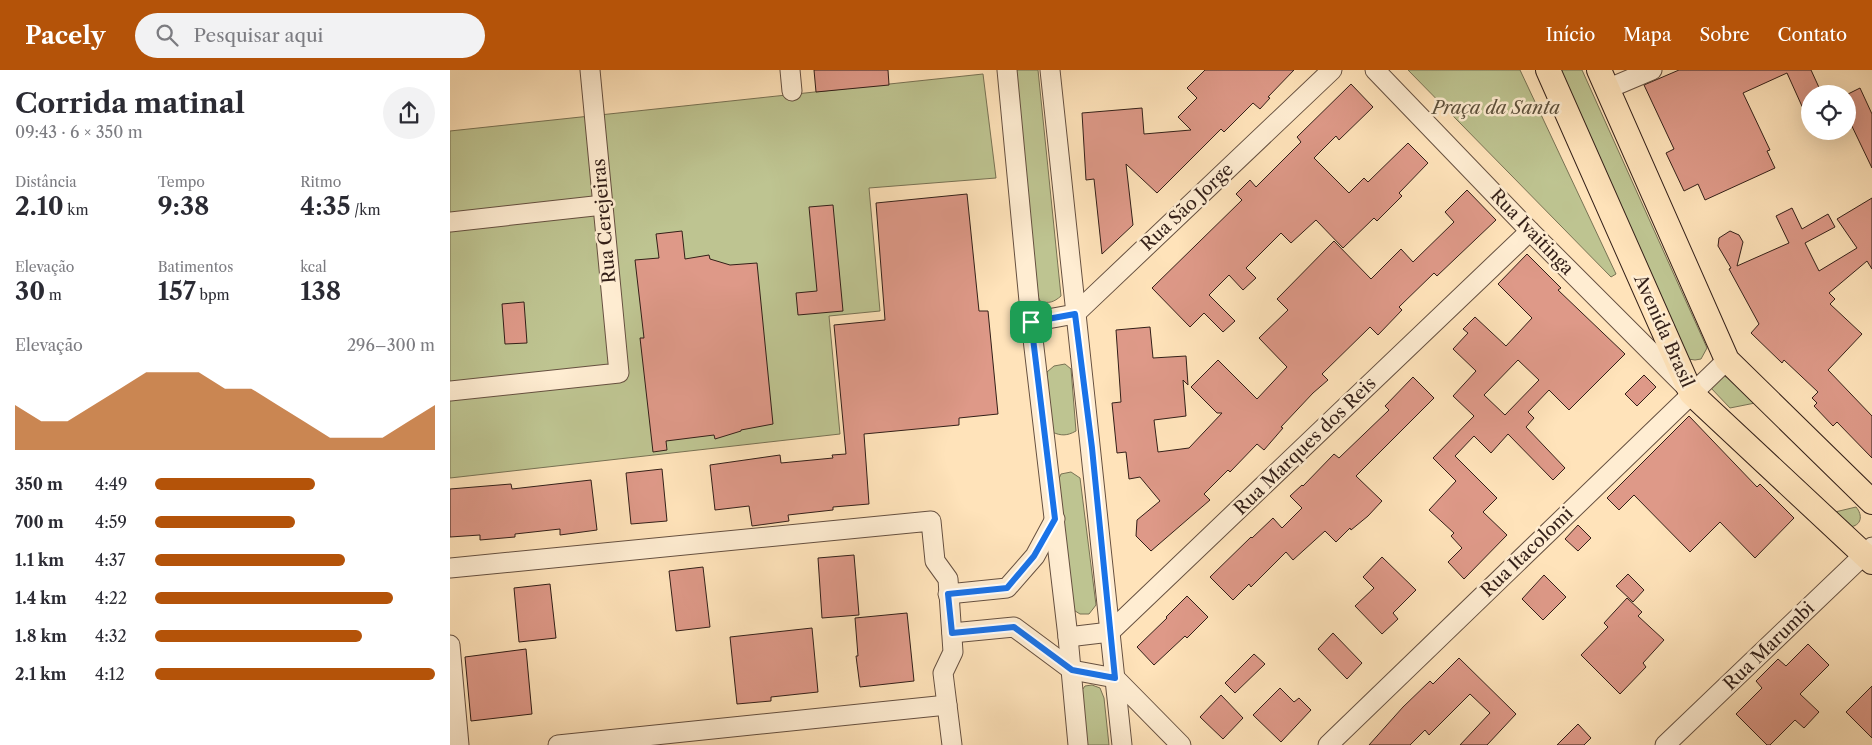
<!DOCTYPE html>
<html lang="pt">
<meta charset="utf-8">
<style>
body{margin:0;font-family:"Libre Caslon Text",serif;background:#f2f2f3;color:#2b2b33;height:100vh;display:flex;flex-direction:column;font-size:19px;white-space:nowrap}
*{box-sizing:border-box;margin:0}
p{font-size:16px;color:#7c7c81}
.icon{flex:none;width:28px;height:28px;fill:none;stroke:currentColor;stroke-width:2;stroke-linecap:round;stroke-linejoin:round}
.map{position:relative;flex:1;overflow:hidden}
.side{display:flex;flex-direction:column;background:#fff;width:450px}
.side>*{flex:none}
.buttons{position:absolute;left:1351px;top:15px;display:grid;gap:10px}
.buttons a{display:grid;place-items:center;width:55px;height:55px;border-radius:50%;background:#fff;box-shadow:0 5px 20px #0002;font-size:25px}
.pin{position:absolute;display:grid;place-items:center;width:42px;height:42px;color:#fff;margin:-21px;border-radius:10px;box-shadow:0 2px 8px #0006}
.round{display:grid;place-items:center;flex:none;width:52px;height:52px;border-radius:26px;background:#f2f2f3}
.summary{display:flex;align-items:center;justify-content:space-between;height:85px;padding:0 15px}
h1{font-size:28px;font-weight:700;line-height:38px}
.figures{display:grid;grid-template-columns:repeat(3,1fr);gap:8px;height:85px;padding:5px 15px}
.figures div{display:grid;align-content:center}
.figures b{font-size:25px;font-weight:700}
.figures small{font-size:14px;font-weight:400}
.figures p{font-size:14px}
.chart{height:140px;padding:10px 15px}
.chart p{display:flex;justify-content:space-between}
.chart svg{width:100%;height:90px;margin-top:5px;fill:#b45309;opacity:.7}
ul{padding:0 15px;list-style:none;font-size:16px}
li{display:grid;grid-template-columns:80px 60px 1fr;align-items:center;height:38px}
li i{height:12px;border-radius:6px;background:#b45309}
header{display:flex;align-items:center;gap:30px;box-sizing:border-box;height:70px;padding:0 25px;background:#b45309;color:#fff}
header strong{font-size:24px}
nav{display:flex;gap:28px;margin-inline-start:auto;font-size:18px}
.search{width:350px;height:45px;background:#f2f2f3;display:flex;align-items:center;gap:12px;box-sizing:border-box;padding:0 18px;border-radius:28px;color:#7c7c81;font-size:19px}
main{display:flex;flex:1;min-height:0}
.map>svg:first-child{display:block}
.green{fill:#bec491;stroke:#787254}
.building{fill:#de9988;stroke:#331f18;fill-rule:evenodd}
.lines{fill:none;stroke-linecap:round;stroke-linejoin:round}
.minor-casing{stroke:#665040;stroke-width:21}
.major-casing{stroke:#331f18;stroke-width:26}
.minor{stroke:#ffedd2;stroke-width:19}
.major{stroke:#ffe3ba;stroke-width:24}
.route-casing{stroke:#fff;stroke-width:10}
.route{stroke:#1a73e8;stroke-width:6}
.labels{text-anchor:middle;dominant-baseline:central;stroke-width:5;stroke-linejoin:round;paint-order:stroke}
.park-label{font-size:18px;font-style:italic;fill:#5d513c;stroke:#ffedd2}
.street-label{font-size:18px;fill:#331f18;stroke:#ffedd2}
</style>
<header>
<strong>Pacely</strong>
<div class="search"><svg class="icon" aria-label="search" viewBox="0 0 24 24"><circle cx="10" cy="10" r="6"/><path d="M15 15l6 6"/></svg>Pesquisar aqui</div>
<nav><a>Início</a><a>Mapa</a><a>Sobre</a><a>Contato</a></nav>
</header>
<main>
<section class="side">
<div class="summary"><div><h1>Corrida matinal</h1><p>09:43 · 6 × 350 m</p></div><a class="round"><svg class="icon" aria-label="share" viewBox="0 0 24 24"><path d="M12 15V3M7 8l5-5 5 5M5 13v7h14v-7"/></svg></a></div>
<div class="figures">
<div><p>Distância</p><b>2.10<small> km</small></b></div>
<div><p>Tempo</p><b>9:38</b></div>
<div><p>Ritmo</p><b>4:35<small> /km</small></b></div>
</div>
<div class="figures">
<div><p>Elevação</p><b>30<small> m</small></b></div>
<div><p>Batimentos</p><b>157<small> bpm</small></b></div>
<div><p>kcal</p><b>138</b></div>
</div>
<div class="chart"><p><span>Elevação</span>296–300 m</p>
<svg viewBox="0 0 160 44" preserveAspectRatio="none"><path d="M0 44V22L10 30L20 30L30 22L40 14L50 6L60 6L70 6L80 14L90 14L100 22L110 30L120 38L130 38L140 38L150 30L160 22V44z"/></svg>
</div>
<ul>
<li><b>350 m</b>4:49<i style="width:57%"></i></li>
<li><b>700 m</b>4:59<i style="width:50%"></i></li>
<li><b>1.1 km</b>4:37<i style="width:68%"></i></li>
<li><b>1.4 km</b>4:22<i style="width:85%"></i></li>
<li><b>1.8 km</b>4:32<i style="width:74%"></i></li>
<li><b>2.1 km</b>4:12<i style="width:100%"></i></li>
</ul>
</section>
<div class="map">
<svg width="1422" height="675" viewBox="0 0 1422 675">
<rect width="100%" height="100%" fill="#ffe3ba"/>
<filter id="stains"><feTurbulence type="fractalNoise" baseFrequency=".004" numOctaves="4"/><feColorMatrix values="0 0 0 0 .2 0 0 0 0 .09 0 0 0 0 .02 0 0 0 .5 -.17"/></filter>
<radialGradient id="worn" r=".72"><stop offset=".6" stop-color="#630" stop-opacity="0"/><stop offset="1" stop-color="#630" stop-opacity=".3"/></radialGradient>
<g class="green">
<path d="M564 0H588L611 226C604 232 599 234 590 231L587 224Z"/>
<polygon points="958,0 1070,0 1166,204 1161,207"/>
<polygon points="1109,0 1132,0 1257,278 1251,289 1245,290 1238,289"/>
<polygon points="533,4 546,108 419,118 430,241 379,246 390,364 0,408 0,61"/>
<path d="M615 294 621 299 626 361C617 366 611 366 602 362L597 302 604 296Z"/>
<polygon points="1270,305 1280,308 1305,333 1280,338 1260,317"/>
<polygon points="621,402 630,408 646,535 639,544 630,544 622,539 608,411 611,404"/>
<path d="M1406 437C1413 445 1412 456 1399 457L1385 442Z"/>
<polygon points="642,615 650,618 654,628 659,675 635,675 630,623 635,616"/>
</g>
<g class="building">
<polygon points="364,0 438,0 439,15 366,22"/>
<polygon points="755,0 844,0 818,27 820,28 810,39 803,33 774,62 771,59 707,123 676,94 683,155 652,184 644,109 636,110 632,43 692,38 694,64 741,60 728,47 747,28 737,18"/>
<polygon points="1229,0 1361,0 1372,24 1360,24 1360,54 1337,3 1293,23 1320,80 1317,81 1325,98 1255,130 1248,114 1234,121 1216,83 1224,79 1194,15"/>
<polygon points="901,14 923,37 889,70 886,66 864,88 899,123 914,108 918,112 958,73 978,93 949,123 952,126 927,151 924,148 893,178 866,150 841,173 831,163 796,198 806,208 793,220 779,205 759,225 785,251 773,262 754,243 740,257 702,218 792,130 786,124 800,110 806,117 851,72 847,67"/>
<polygon points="1410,18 1422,44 1422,98 1398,48 1398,24"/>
<polygon points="1017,120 1046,150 987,206 984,203 949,237 952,240 928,265 920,257 872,304 878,310 863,323 831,357 833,358 814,380 807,374 780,402 778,400 754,424 760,430 701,481 686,466 687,450 710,431 690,407 679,409 676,382 667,383 662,333 671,332 666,260 700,257 703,288 736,286 738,315 733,310 736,346 704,350 708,382 739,378 772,343 767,343 741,317 768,290 807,329 837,297 809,268 838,240 827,229 884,171 921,209 951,179 963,192 1004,152 995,142"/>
<polygon points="517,124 529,241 538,241 548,344 509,348 509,355 414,364 419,434 383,437 383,440 338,445 339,451 302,456 299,436 265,440 260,395 330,385 331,393 383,388 382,385 396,384 384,255 435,250 426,133"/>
<polygon points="1422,128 1422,199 1417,191 1379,223 1385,229 1380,234 1412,264 1378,300 1422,346 1422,388 1387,352 1383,356 1364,336 1367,333 1362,328 1368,322 1334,290 1332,293 1301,263 1309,254 1279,199 1281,198 1268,176 1269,168 1280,161 1289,165 1293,172 1287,196 1339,173 1326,146 1342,138 1352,159 1378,144 1385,157 1355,173 1369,201 1407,178 1387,149"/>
<polygon points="383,135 393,241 348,245 346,223 367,221 359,137"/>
<polygon points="232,161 235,189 259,185 260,189 280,195 307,193 323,354 291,360 291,361 265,369 264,365 216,371 217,380 203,382 190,268 194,268 185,190 209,188 206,164"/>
<path d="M1077 184 1111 218 1108 220 1175 284 1119 340 1099 320 1078 342 1084 348 1076 357 1115 398 1103 410 1058 364 1041 383 1024 366 1005 386 1047 428 1033 442 1057 465 1014 509 998 492 1012 478 1001 466 1004 463 979 440 1006 411 983 388 1024 346 1003 326 1026 301 1003 279 1018 263 1013 259 1025 247 1056 276 1082 248 1048 214ZM1068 290 1089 310 1055 345 1034 325Z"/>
<polygon points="74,232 77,273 55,274 52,234"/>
<polygon points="1194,305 1206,317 1187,336 1175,324"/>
<polygon points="963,307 984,328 906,406 932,431 918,446 901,460 900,458 886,472 875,461 843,490 836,482 801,517 799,514 783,530 760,507 801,467 802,468 823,448 832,458 852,438 840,426 852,415 853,416 884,384 889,388 939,340 935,336"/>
<polygon points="1239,346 1307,417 1310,414 1344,448 1305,488 1270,452 1240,482 1184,425 1169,440 1157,428"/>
<polygon points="212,399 217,451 181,454 176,403"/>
<polygon points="141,410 147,460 110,465 110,459 65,464 65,467 30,470 30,465 0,467 0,419 61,414 62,419"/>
<polygon points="1128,455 1141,468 1128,481 1115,469"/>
<polygon points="404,485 409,545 372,548 368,488"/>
<polygon points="932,487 966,520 943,543 948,549 932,564 905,536 924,518 913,507"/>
<polygon points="253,497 260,557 226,561 219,501"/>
<polygon points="1178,504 1194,520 1183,532 1166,516"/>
<polygon points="1094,505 1116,527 1093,550 1072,529"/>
<polygon points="100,514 106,568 69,572 64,518"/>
<polygon points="737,526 758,547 737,568 735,566 704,595 687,577 717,548 716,547"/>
<polygon points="1177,528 1192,542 1188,546 1214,570 1193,593 1196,597 1170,624 1131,585 1158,557 1154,553"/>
<polygon points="457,543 464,611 410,617 406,586 408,586 405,548"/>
<polygon points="362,558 368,622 321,627 321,631 287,634 280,567"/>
<polygon points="883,563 912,593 897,609 868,579"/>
<polygon points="1358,574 1379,595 1350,624 1369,642 1354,658 1345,650 1320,675 1317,675 1286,644 1312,618 1306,611 1328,589 1336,596"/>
<polygon points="76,579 82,644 21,651 15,587"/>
<polygon points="804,584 815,594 785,623 775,613"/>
<polygon points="1009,588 1066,644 1037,675 1010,675 1040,643 1020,624 979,665 975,660 960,675 919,675 953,637 980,611 983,614"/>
<polygon points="1422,616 1422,668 1396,642"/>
<polygon points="830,618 844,632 849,628 861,640 831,672 803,645"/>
<polygon points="771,625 793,648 773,669 750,647"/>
<polygon points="1128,654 1141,668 1134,675 1107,675"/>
</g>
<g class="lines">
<defs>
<g id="minor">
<polyline points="340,0 342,21"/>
<polyline points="557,0 581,252 618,567 628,675"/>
<path d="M600 0C623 225 649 450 672 675"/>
<polyline points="925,0 1080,161 1235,316"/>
<polyline points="1157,19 1202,0"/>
<polyline points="0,152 153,135"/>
<polyline points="581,252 625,244 882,0"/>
<polyline points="0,321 169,303 140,0"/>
<polyline points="0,498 481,451 485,491 498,509 503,582 493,603 502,675"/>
<polyline points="498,524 557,518 585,486 605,449"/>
<polyline points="502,563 564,557 622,600 665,608 731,675"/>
<polyline points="618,567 660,562 1080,161"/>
<polyline points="0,575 9,675"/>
<polyline points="108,675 497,635"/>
<polyline points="878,675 1277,290"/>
<polyline points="1215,675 1422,477"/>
</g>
<g id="major">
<polyline points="1098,0 1241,323 1422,492"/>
<polyline points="1149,0 1277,290 1422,432"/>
</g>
</defs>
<use href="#minor" class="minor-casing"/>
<use href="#major" class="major-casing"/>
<use href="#minor" class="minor"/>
<use href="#major" class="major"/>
</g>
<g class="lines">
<defs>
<polygon id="route" points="625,244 642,378 665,608 622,600 564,557 502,563 498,524 557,518 584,486 605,449 581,252"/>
</defs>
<use href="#route" class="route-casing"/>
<use href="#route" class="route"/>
</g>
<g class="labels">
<g class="park-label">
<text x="1046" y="38">Praça da Santa</text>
</g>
<g class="street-label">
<text transform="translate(737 137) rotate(-43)">Rua São Jorge</text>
<text transform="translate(154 151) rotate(-95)">Rua Cerejeiras</text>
<text transform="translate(1082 162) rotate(46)">Rua Ivaitinga</text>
<text transform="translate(1214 261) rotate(66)">Avenida Brasil</text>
<text transform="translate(855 376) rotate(-44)">Rua Marques dos Reis</text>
<text transform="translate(1077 482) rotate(-44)">Rua Itacolomi</text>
<text transform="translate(1319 576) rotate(-44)">Rua Marumbi</text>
</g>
</g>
<rect width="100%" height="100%" filter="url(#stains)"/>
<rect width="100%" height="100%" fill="url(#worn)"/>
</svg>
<div class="buttons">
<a><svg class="icon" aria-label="locate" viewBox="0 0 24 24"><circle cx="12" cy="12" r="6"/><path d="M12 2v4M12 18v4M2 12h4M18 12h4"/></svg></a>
</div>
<div class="pin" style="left:581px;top:252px;background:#1e9e55"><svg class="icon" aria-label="arrive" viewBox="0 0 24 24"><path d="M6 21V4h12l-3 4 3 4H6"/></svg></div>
</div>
</main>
